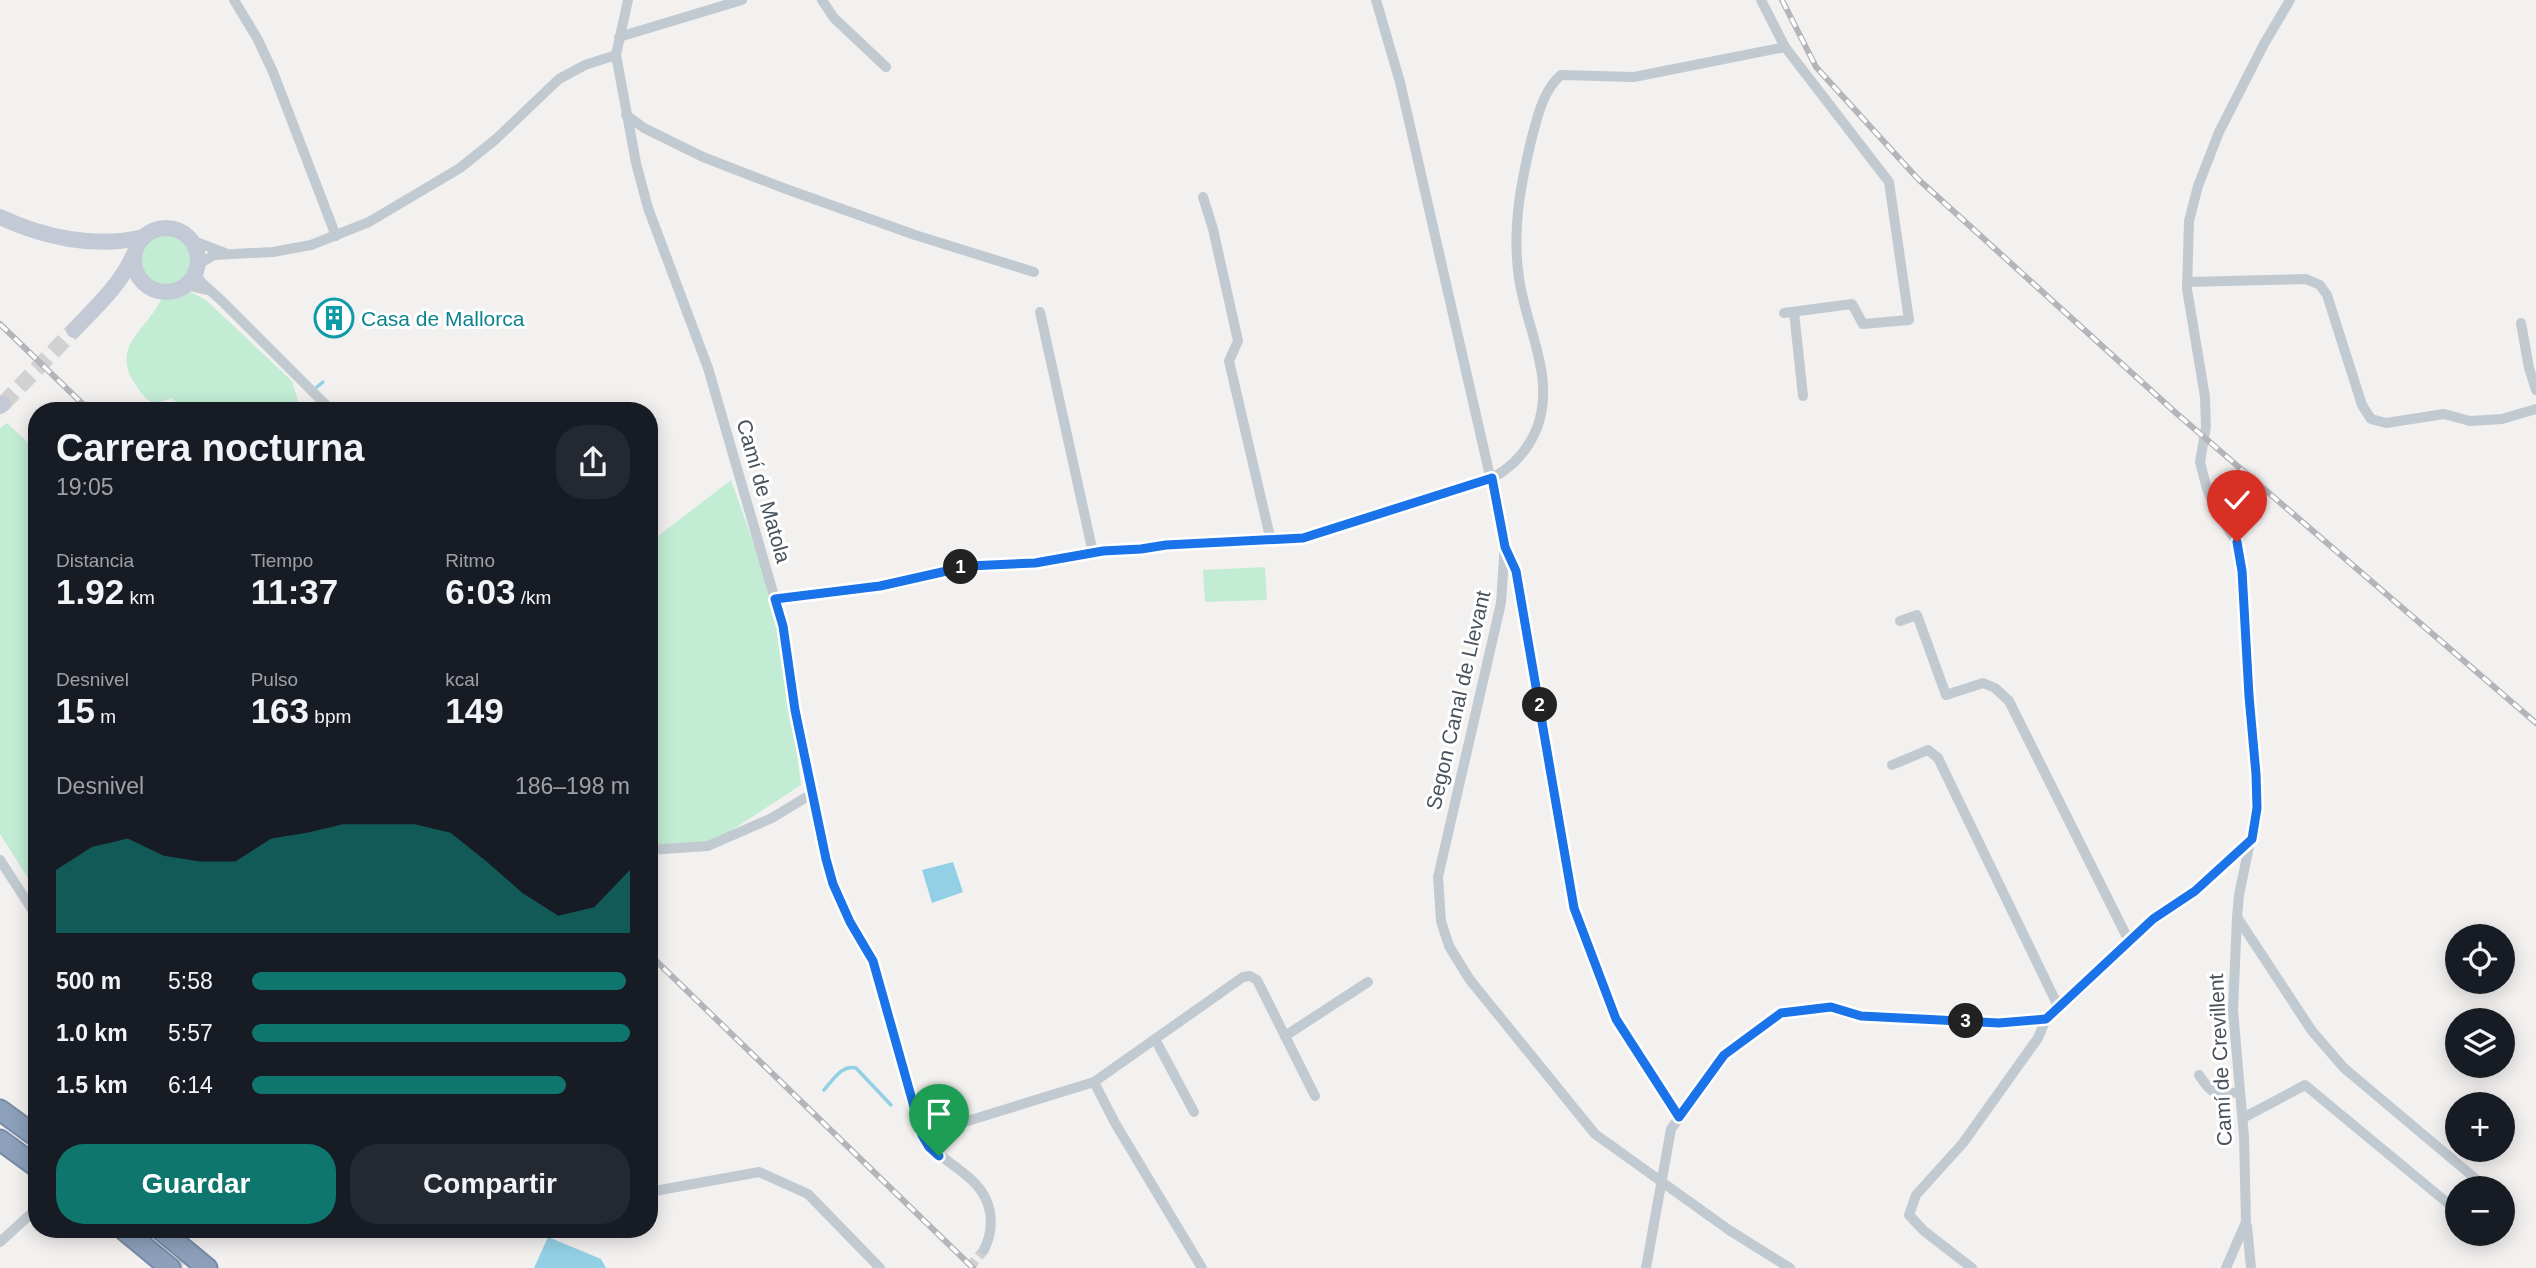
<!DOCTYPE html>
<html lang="es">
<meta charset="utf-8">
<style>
body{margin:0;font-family:Helvetica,sans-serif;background:#242831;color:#f1f3f6;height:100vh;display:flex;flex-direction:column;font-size:26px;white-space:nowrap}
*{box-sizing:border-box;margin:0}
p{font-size:23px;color:#9ea1a6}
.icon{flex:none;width:38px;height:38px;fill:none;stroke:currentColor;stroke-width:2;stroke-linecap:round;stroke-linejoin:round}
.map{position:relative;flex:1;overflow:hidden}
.drawer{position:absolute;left:28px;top:402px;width:630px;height:836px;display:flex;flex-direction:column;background:#171b24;border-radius:28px;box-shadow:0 4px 18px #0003}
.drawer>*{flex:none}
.buttons{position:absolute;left:2445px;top:924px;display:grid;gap:14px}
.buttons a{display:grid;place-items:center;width:70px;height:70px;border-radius:50%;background:#171b24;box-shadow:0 4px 18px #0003;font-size:35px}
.pin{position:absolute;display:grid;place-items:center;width:60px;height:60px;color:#fff;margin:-72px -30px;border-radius:50% 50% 50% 0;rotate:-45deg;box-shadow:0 0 7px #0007}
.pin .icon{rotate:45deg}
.km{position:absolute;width:35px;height:35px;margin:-18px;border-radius:50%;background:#222;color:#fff;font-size:19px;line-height:35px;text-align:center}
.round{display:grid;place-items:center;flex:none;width:74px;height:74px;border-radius:28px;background:#242831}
.head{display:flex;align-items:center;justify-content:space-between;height:119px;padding:0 28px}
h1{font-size:38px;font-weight:800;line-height:52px}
.stats{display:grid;grid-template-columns:repeat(3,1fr);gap:10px;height:119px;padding:7px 28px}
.stats div{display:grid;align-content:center}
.stats b{font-size:35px;font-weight:800}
.stats small{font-size:19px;font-weight:400}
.stats p{font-size:19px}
.chart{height:196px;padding:14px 28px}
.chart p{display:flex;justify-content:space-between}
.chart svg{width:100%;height:126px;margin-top:7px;fill:#0f766e;opacity:.7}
.cta{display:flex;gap:14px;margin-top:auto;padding:14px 28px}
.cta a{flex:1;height:80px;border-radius:28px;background:#0f766e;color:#fff;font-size:28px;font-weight:800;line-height:80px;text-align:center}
.cta a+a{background:#242831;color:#f1f3f6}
ul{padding:0 28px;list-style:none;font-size:23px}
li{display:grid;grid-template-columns:112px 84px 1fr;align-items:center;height:52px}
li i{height:18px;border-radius:9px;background:#0f766e}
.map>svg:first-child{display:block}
.green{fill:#c3ecd5}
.water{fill:#93d0e6}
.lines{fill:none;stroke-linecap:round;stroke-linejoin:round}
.stream{stroke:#93d0e6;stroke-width:3.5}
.street-tunnel{stroke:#d1d1d2;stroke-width:10;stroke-dasharray:10 5;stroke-linecap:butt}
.secondary-tunnel{stroke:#d1d1d2;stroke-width:16;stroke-dasharray:16 8;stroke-linecap:butt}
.highway-casing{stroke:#778ba7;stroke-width:23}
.street{stroke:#c2cad1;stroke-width:10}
.secondary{stroke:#c3cad5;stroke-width:16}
.highway{stroke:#8ca0bb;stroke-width:19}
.rail-casing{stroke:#b3b5ba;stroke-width:6}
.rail{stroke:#fff;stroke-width:3.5;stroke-dasharray:10;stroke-linecap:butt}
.route-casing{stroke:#fff;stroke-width:14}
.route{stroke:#1a73e8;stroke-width:9}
.labels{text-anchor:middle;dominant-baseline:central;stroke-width:6;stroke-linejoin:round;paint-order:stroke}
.culture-label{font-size:21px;fill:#0d838f;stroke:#fff;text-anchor:start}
.street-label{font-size:21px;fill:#49525c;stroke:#fff}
</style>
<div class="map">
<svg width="2536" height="1268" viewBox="0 0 2536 1268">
<rect width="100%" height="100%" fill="#f3f1f0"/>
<g class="green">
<circle cx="165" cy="260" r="30"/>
<path d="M185 289 206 300 292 381 301 411H186L172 398 154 404C145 399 141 393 135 384 108 343 153 327 163 294Z"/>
<polygon points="7,423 37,451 37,892 0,834 0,428"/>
<polygon points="731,480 781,620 801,785 708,846 649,845 649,543"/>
<polygon points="1265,567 1267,600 1205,602 1203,570"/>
</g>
<g class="water">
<polygon points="953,862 963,892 932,903 922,870"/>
<polygon points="548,1237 601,1259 606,1268 534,1268"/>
</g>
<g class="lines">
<g class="stream">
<polyline points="317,387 323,382"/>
<polyline points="293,411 295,408"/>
<path d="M824 1090C833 1080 842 1064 856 1068L891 1105"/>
</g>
<g class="street-tunnel">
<polyline points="178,1230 178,1268"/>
<polyline points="969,1268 984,1250"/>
</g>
<polyline class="secondary-tunnel" points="3,404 74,330"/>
<defs>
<g id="highway">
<polyline points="0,1110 37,1137"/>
<polyline points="0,1140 37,1167"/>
<polyline points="124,1230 170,1268"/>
<polyline points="161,1230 207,1268"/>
</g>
</defs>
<use href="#highway" class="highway-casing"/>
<g class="street">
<polyline points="234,0 257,38 273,72 336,236"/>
<path d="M628 0 616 55 636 163 648 208 708 368 781 620 795 710 833 884 850 922 873 961 922 1135C941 1166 983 1173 990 1212 992 1227 990 1237 984 1250"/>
<polyline points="822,0 834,18 886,67"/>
<polyline points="1376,0 1400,82 1505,542 1501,603 1438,877 1441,921 1449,946 1470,980 1595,1134 1729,1230 1790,1268"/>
<polyline points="1761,0 1785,47 1889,182 1909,320 1863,324 1852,304 1784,313"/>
<polyline points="619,37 742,0"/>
<polyline points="626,115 644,128 703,157 786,189 915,235 1034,272"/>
<polyline points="1203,197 1213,229 1238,341 1229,361 1271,541"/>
<polyline points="191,240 225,253"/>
<polyline points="197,265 214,255 273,252 311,245 369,222 460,168 496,139 559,79 585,65 616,55"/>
<polyline points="195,273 201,282 223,302 332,411"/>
<polyline points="2187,282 2306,279 2320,285 2327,295 2362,405 2371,419 2386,423 2444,414 2470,421 2502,419 2536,409"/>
<polyline points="186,285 207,290"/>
<polyline points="1040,312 1093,553"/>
<polyline points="1794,312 1803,396"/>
<polyline points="2521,323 2529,368 2536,390"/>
<polyline points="1508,553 1516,571 1574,908 1616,1019 1679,1117"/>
<path d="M775 599 880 586 969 566 1035 563 1103 551 1141 549 1166 545 1303 539 1492 478C1513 467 1528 450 1537 428 1556 378 1526 328 1519 278 1512 231 1520 187 1531 141 1537 118 1543 90 1561 75L1634 77 1785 47"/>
<polyline points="1900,621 1917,615 1946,695 1983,683 1995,688 2009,701 2129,941"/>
<polyline points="1892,765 1928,750 1938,758 2059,1008"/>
<polyline points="649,850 708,846 772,818 813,793"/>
<polyline points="0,860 37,917"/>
<polyline points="2237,917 2312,1031 2344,1068 2483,1185"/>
<polyline points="1285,1036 1368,982"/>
<polyline points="1155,1039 1194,1112"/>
<path d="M2199 1075C2213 1096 2215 1095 2240 1092"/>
<polyline points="1094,1082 1115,1123 1202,1268"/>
<polyline points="2243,1118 2305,1085 2456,1210"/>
<polyline points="922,1135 1094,1082 1243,977 1250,976 1257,980 1315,1096"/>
<polyline points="649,1192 759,1172 808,1194 880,1268"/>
<polyline points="2247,1226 2251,1268"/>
<polyline points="0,1242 34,1211"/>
<polyline points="1646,1268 1671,1129 1724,1055 1757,1029 1781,1013 1831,1007 1861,1016 1999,1023 2046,1019 2076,994 2153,919 2195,891 2252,839"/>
<polyline points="1972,1268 1924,1231 1909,1215 1916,1195 1963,1143 2038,1038 2046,1019"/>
<polyline points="2226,1268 2246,1222 2244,1137 2233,1010 2237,917 2239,895 2257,808 2256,774 2249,696 2242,571 2237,542 2218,514 2207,489 2200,462 2206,427 2205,397 2187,289 2189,221 2198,186 2219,132 2264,44 2290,0"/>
</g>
<g class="secondary">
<path d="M0 217C42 237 96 249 143 237"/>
<circle cx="166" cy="260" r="32"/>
<path d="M74 330C95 308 121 284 133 256"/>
<polyline points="0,406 3,404"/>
</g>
<use href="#highway" class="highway"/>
<defs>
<g id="rail">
<polyline points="1782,0 1816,67 1918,179 2176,413 2536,723"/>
<polyline points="0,324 90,411"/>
<polyline points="649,954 973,1268"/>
</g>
</defs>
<use href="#rail" class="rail-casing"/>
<use href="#rail" class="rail"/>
</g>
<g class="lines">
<defs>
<polyline id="route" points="939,1156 929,1147 922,1135 873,961 850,922 833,884 826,859 795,710 783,626 775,599 880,586 969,566 1035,563 1103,551 1141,549 1166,545 1303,538 1492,478 1505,547 1516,571 1574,908 1616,1019 1679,1117 1724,1055 1781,1013 1831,1007 1861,1016 1999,1023 2046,1019 2153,919 2195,891 2252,839 2257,808 2256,774 2249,696 2242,571 2237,542"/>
</defs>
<use href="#route" class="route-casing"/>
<use href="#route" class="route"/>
</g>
<defs>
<symbol id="building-ring" viewBox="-11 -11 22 22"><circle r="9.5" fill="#fff" stroke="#0f9aa8" stroke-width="1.5"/><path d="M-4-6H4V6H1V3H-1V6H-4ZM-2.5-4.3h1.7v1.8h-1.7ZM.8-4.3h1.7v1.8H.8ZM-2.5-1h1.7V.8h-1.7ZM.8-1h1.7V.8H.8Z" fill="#0f9aa8"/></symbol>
</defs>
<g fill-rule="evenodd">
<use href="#building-ring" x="312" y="296" width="44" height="44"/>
</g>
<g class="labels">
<g class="culture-label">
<text x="361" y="318">Casa de Mallorca</text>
</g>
<g class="street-label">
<text transform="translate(764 491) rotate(74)">Camí de Matola</text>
<text transform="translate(1458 700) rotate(-77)">Segon Canal de Llevant</text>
<text transform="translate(2220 1060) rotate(-93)">Camí de Crevillent</text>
</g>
</g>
</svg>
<div class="buttons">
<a><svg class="icon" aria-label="locate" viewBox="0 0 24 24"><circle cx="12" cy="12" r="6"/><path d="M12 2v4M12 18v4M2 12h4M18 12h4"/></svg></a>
<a><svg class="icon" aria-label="layers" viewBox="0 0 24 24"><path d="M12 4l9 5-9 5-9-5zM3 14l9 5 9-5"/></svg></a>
<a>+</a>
<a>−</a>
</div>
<div class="pin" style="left:939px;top:1156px;background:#1e9e55"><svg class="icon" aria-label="arrive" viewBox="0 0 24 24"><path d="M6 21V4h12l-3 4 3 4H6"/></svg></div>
<div class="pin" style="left:2237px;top:542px;background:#d93025"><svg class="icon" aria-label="check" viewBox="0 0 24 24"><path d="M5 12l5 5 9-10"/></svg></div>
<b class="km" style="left:961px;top:567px">1</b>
<b class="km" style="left:1540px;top:705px">2</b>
<b class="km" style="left:1966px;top:1021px">3</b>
<section class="drawer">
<div class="head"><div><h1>Carrera nocturna</h1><p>19:05</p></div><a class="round"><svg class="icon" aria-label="share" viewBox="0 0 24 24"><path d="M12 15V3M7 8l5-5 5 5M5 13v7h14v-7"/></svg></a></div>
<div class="stats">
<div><p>Distancia</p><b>1.92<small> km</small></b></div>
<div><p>Tiempo</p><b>11:37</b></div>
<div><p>Ritmo</p><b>6:03<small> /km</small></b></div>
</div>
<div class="stats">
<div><p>Desnivel</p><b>15<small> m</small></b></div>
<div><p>Pulso</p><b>163<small> bpm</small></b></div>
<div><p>kcal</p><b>149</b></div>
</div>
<div class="chart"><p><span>Desnivel</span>186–198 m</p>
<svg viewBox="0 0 160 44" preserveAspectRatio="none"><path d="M0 44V22L10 14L20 11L30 17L40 19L50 19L60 11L70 9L80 6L90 6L100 6L110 9L120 19L130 30L140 38L150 35L160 22V44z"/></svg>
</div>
<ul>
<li><b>500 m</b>5:58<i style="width:99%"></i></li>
<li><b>1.0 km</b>5:57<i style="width:100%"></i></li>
<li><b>1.5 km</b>6:14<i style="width:83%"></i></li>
</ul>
<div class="cta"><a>Guardar</a><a>Compartir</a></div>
</section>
</div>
